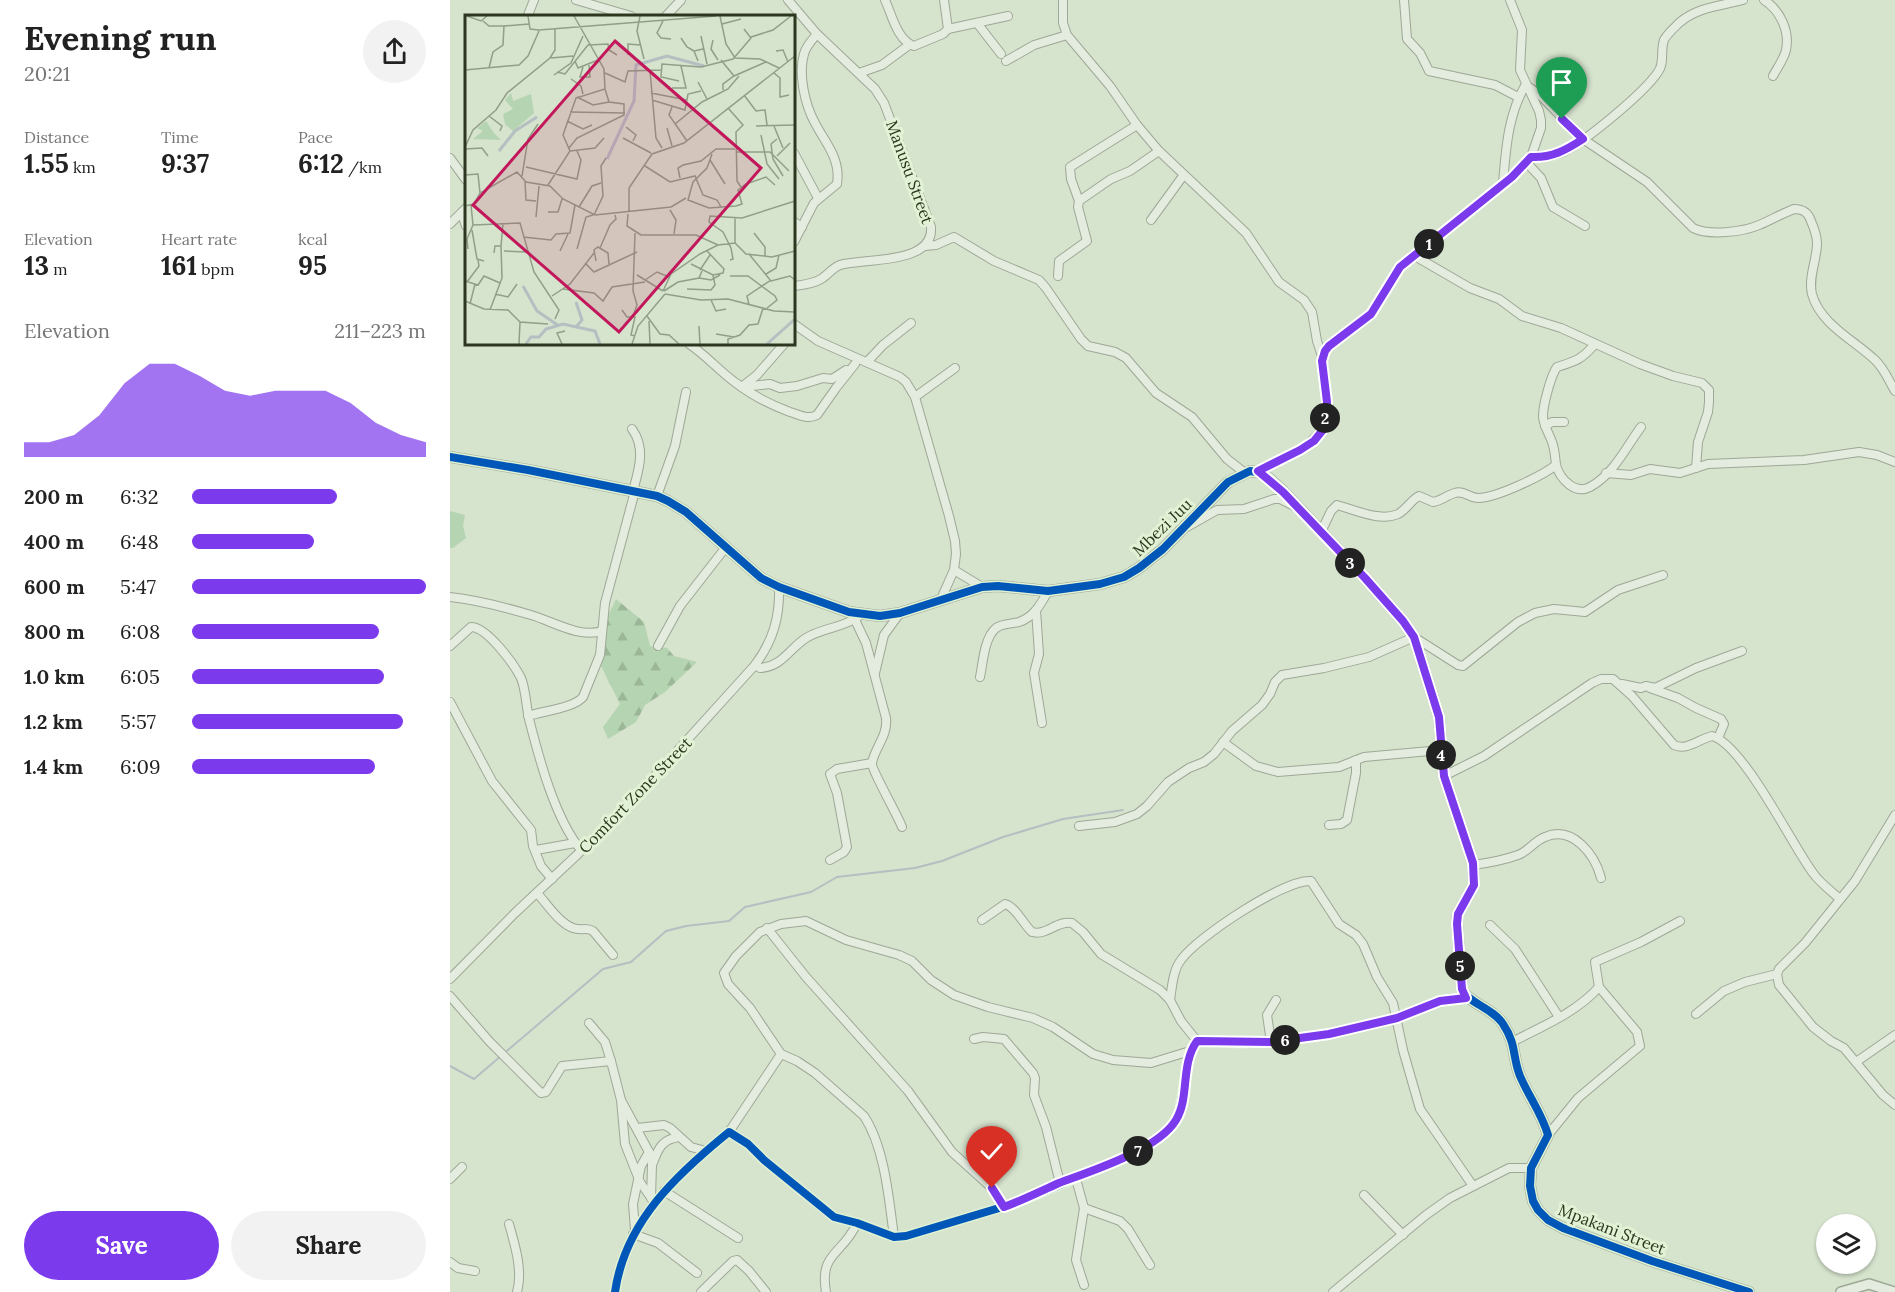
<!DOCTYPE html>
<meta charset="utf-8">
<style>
body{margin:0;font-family:Lora,serif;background:#f2f2f2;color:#222;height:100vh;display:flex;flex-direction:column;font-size:22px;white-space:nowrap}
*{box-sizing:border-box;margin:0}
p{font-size:20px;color:#767676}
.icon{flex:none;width:33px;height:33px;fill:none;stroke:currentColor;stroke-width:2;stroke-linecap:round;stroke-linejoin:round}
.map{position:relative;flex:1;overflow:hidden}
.side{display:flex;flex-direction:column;background:#fff;width:450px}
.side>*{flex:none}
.fabs{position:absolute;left:1366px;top:1214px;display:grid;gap:12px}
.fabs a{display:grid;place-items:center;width:60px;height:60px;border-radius:50%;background:#fff;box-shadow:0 2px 4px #0004;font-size:30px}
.pin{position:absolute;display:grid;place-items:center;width:51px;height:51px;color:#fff;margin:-62px -26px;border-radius:50% 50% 50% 0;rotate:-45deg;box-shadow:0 0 6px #0007}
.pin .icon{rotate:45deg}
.km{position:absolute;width:30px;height:30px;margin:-15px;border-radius:50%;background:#222;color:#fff;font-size:16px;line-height:30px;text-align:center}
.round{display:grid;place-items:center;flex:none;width:63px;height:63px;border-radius:32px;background:#f2f2f2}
.headline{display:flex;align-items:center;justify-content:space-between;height:102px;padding:0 24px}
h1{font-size:33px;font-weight:700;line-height:45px}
.figures{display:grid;grid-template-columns:repeat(3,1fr);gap:9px;height:102px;padding:6px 24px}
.figures div{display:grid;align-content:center}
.figures b{font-size:26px;font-weight:700}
.figures small{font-size:16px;font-weight:400}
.figures p{font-size:16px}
.chart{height:168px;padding:12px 24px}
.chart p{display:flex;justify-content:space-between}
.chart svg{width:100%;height:108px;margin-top:6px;fill:#7c3aed;opacity:.7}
.cta{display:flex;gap:12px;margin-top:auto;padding:12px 24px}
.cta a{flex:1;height:69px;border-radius:36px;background:#7c3aed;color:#fff;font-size:24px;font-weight:700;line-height:69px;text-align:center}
.cta a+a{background:#f2f2f2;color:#222}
ul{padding:0 24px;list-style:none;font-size:20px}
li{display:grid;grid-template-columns:96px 72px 1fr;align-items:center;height:45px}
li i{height:15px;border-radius:8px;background:#7c3aed}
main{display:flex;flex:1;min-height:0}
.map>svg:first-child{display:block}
.grass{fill:#b5d4b1}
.forest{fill:url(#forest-firs)}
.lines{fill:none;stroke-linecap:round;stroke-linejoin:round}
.stream{stroke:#b4bfc2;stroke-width:2}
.minor-casing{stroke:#9ea896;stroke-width:10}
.tertiary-casing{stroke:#9ea896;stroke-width:12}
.minor{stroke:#e4ebdf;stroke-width:8}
.tertiary{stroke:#e4ebdf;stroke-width:9}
.cycleway-casing{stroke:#e1f3d4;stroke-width:11}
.cycleway{stroke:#0057b8;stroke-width:8}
.route-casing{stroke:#fff;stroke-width:12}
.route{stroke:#7c3aed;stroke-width:8}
.labels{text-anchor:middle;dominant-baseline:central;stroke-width:6;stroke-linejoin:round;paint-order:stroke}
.street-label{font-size:16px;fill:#2d361f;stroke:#e1f3d4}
.inset-river{fill:none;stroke:#b4bfc2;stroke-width:3}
.inset-road{fill:none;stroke:#929e87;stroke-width:1.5}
.view{fill:#c2185b;fill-opacity:0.15;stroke:#c2185b;stroke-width:3}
.inset-edge{fill:none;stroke:#2d361f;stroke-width:3}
</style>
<main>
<section class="side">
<div class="headline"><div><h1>Evening run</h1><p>20:21</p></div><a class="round"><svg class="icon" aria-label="share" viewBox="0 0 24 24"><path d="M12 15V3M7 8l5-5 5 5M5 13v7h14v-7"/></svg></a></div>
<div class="figures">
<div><p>Distance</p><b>1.55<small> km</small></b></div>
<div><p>Time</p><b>9:37</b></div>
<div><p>Pace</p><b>6:12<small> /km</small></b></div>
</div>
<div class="figures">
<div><p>Elevation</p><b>13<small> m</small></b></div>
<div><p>Heart rate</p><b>161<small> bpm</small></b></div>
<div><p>kcal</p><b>95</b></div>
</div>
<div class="chart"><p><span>Elevation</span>211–223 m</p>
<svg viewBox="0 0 160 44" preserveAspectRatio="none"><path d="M0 44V38L10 38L20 35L30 27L40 14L50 6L60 6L70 11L80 17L90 19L100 17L110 17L120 17L130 22L140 30L150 35L160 38V44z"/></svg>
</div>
<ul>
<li><b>200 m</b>6:32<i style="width:62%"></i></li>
<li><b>400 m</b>6:48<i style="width:52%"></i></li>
<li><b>600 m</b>5:47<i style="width:100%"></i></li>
<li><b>800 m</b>6:08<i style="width:80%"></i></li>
<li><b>1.0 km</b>6:05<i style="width:82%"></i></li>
<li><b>1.2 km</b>5:57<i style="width:90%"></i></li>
<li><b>1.4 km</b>6:09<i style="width:78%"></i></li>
</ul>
<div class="cta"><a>Save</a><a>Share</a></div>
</section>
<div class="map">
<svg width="1445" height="1292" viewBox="0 0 1445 1292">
<defs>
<pattern id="forest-firs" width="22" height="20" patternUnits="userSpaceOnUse" patternTransform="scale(1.5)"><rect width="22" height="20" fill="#b5d4b1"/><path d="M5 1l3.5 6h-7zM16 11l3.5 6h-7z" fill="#9cb798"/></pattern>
</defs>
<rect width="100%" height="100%" fill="#d6e3cd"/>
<polygon class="grass" points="0,511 15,515 13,526 16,538 3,548 0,548"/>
<polygon class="forest" points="166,599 194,622 200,646 217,648 224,656 247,662 215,692 195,705 186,722 158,739 153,727 170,704 151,666 157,618"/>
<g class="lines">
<polyline class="stream" points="0,1066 24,1079 153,969 181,962 216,931 236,926 279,921 295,907 361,892 387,877 465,868 492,861 553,837 613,819 673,810"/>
<defs>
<g id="minor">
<polyline points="126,0 181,16"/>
<path d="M338 0 367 34 425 89 434 103 481 227C484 265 414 258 390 265 382 268 378 275 371 279 363 284 352 285 344 286"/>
<path d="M435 0C442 15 447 40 464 46L493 34 498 29 494 0"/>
<polyline points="613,0 613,23 617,35 660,86 687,125 709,151 796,233 829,282 854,300 862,312 867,341 872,356 877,402 875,423 871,431 856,447 808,471"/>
<polyline points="954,0 957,39 970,53 979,71 1045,85 1068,97"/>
<path d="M1314 0C1330 10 1340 31 1336 50 1334 59 1327 68 1323 76"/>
<polyline points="78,15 84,0"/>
<polyline points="216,16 231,0"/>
<polyline points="527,23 551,54"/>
<polyline points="498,29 558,16"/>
<polyline points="556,61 584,45 617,35"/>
<polyline points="409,73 432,65 459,45"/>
<path d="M1077 86 1088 93 1133 139 1197 182 1243 228C1259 236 1293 232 1309 225 1321 220 1331 214 1344 209 1353 209 1358 212 1361 221 1364 228 1367 236 1367 243 1367 260 1358 277 1362 294 1370 324 1404 340 1425 360 1434 368 1439 381 1445 391"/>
<polyline points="344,153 368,198"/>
<path d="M1081 157C1092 158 1102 156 1113 152 1136 141 1194 93 1208 72 1215 63 1210 51 1214 40 1217 34 1224 28 1229 23 1247 7 1271 6 1293 0"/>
<polyline points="0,158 16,180"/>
<polyline points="1077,163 1091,178 1103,207 1135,226"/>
<path d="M1053 183C1056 148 1058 114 1076 84"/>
<polyline points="629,201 621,179 620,167 687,125"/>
<polyline points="12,214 16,226"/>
<polyline points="701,220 733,176"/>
<polyline points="344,222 352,227"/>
<polyline points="0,224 16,208"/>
<path d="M344 242 364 203 387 184C391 159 376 144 365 123 355 105 348 74 354 54 356 46 362 40 367 34"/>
<polyline points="475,246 486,245 504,237 544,261 589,280 596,288 631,339 638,346 665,352 676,358 706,393 742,417 777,459 795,473"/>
<polyline points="963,255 1020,288 1049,299 1072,316 1111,328 1190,364 1223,376 1252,383 1259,390 1259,402 1258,412 1248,442 1246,468"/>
<polyline points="608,276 609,261 637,241 628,207 629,201 661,179 680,171 709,151"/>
<polyline points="344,324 368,341 450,377 456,382 465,397 499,516 505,541 506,554 504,570 491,599"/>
<path d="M239 344C256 355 269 371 286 383 303 396 321 405 340 412 350 415 358 420 367 415L386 388 405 364"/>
<path d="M1145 344C1131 360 1126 361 1107 367 1101 375 1093 405 1093 416 1093 425 1099 433 1102 442 1105 450 1105 457 1106 465 1110 479 1125 495 1140 487 1164 474 1176 447 1191 427"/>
<polyline points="872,356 879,346 921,314 950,267 1062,177 1081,157 1091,128 1091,120 1089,111 1070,70 1072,30 1060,0"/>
<polyline points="417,362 433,345 461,323"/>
<polyline points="293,386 307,375 334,344"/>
<polyline points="292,387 320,384 330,388 347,386 373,378 382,379 396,370"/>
<polyline points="465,397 505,368"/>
<polyline points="1095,426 1102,422 1114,422"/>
<path d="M182 429C196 448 189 469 183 491"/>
<polyline points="1156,473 1181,475 1200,469 1230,473 1258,464 1354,460 1409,452 1427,455 1445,462"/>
<polyline points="207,496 225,446 236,392"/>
<polyline points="737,527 767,510 794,509 824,499 830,499 848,508"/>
<path d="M871 532 881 511 887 505C905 510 930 522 948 514 956 510 961 500 969 496L983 502C991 501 997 495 1005 493 1013 490 1020 498 1028 498 1046 498 1092 476 1106 465"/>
<polyline points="504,570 532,587"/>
<path d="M0 597C28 600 54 607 81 615 104 622 129 638 152 631"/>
<polyline points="586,610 589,654 584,673 592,723"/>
<path d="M405 620 416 643 436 718C438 736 425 747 422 763 421 769 448 816 452 827"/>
<path d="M0 646 21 627C37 627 64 664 71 678 76 690 76 706 79 719 89 758 105 819 131 850"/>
<polyline points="208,646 230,606 276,547"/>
<path d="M305 665 310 668C332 667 340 648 356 638 372 628 392 628 408 617"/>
<polyline points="425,673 434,635 450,613"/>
<path d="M530 677C533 663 534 638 546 628 553 623 562 624 569 622 584 617 591 604 598 591"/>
<polyline points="1172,684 1191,688 1196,686 1205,688 1246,668 1292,651"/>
<polyline points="1200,688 1228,698 1246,708 1271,719 1274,724 1268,738"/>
<polyline points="0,702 42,781 81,830 83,846 91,866 102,879"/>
<path d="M78 716C93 711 124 708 133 697L150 655 155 603 185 491"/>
<polyline points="773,742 806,766 828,772 889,767 914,757 991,750"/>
<path d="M994 776 1034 756 1142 683 1151 679H1163L1182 696 1224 745C1237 751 1249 739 1262 736 1293 744 1342 845 1363 873 1370 883 1381 891 1390 899"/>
<polyline points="1445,815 1405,881 1355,943 1329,969 1327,974 1329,985 1363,1027 1381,1041 1394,1048 1433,1095 1445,1105"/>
<polyline points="879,825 891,824 897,820 906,773 906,760"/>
<polyline points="629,826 665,822 687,814 697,806 718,782 739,768 754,762 764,754 782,731 812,705 820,694 825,682 832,675 874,668 919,657 964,637 1008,665 1013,666 1068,622 1085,613 1104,609 1135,612 1168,590 1213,575"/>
<polyline points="86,850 125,843"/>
<polyline points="380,860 394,852 397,847 387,793 380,774 387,769 422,763"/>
<path d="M1023 865C1038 863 1054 860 1068 855 1079 851 1084 841 1095 837 1123 825 1145 855 1151 878"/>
<path d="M87 893C97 904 109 923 123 928 131 931 136 927 143 931L163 955"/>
<path d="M532 920 555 904C566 907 573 924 582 932 597 936 607 920 622 923L633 932 651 954 710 990 720 1000 731 1021 747 1041"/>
<polyline points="1040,925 1065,949 1109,1017"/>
<polyline points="317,928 356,977 458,1091 502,1152 542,1188 554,1207"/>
<path d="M0 979 65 913 128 854 191 791 305 665C323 641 330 617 329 587"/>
<polyline points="0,996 39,1041 91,1093 96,1092 112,1066 161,1061 171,1100 175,1144 190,1182 204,1202"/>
<path d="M720 1000C722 987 723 970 731 960 747 937 835 879 861 881L889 924 906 935 913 944 927 977 943 1003 953 1050 970 1109 1023 1186"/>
<polyline points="1246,1014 1274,991 1295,982 1327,974"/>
<polyline points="139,1023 155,1042 161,1061"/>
<polyline points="524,1039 533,1037 554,1039 583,1073 585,1078 584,1095 596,1127 610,1183"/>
<path d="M1064 1041C1093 1026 1127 1012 1149 987L1145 962 1191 942 1230 921"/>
<polyline points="821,1042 817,1015 826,1000"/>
<path d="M331 1054 347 1061 365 1073 414 1116C435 1148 439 1200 444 1237"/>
<polyline points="1406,1062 1445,1035"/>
<polyline points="172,1102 199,1152 202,1164 201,1198"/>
<polyline points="187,1128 214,1125 220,1128 241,1147 256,1151"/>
<polyline points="279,1132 331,1054 300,1008 278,984 274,973 286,956 310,932 331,924 356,921 396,940 449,955 462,961 481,980 504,995 538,1007 583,1018 603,1027 643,1054 663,1060 701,1063 740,1051"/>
<polyline points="1098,1135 1128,1098 1190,1046 1187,1032 1149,987"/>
<path d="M203 1163C208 1148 213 1139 229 1137"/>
<polyline points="0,1179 12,1167"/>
<polyline points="626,1179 634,1208 626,1260 634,1285"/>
<polyline points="214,1191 288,1238"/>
<polyline points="914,1195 953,1235"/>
<polyline points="634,1208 670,1221 678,1229 700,1265"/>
<path d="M59 1224C65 1245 73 1271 67 1292"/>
<polyline points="185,1230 183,1204 191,1166 199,1152"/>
<polyline points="183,1234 208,1243 247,1273"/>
<polyline points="0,1262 8,1268 25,1271"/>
<path d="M165 1292C175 1222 226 1175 279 1132L298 1144 314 1160 384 1217 407 1223 444 1237 456 1236 569 1202 676 1157 701 1144 716 1132 725 1121 729 1113 740 1051 747 1041 791 1043 821 1042 879 1034 947 1018 990 1001 1016 998"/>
<polyline points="251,1292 283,1261 287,1260 299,1271 316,1292"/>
<path d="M376 1292C369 1252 393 1255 407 1223"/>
<polyline points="883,1292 976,1215 1000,1198 1059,1168 1081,1168"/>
</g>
<g id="tertiary">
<path d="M0 457 78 470 207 496 218 501 236 512 311 578 329 587 399 612 430 616 450 613 532 587 548 586 598 591 650 584 674 577 689 568 713 549 778 482 800 471 813 473 833 491 915 578 953 621 964 637 989 717 994 776 1023 863 1024 885 1008 914 1007 923 1012 989C1016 1002 1043 1008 1053 1024 1067 1045 1062 1056 1070 1076 1079 1097 1092 1114 1098 1135L1081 1168 1080 1186 1083 1201 1088 1210 1098 1220 1113 1228 1202 1261 1299 1292"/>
<polyline points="1391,1292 1419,1284 1444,1292"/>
</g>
</defs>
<use href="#minor" class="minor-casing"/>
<use href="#tertiary" class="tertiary-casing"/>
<use href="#minor" class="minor"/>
<use href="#tertiary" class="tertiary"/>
<defs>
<g id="cycleway">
<path d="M0 457 78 470 207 496 218 501 236 512 311 578 329 587 399 612 430 616 450 613 532 587 548 586 598 591 650 584 674 577 689 568 713 549 778 482 800 471 813 473 833 491 915 578 953 621 964 637 989 717 994 776 1023 863 1024 885 1008 914 1007 923 1012 989C1016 1002 1043 1008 1053 1024 1067 1045 1062 1056 1070 1076 1079 1097 1092 1114 1098 1135L1081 1168 1080 1186 1083 1201 1088 1210 1098 1220 1113 1228 1202 1261 1299 1292"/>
<path d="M165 1292C175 1222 226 1175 279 1132L298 1144 314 1160 384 1217 407 1223 444 1237 456 1236 569 1202 676 1157 701 1144 716 1132 725 1121 729 1113 740 1051 747 1041 791 1043 821 1042 879 1034 947 1018 990 1001 1016 998"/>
</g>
</defs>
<use href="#cycleway" class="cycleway-casing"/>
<use href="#cycleway" class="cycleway"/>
</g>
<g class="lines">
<defs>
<path id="route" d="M542 1188 554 1207C573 1200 591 1191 609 1183 641 1171 708 1150 726 1120 740 1097 730 1065 747 1041L821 1042 879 1034 947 1018 990 1001 1016 998 1012 989 1007 924 1008 914 1024 885 1023 863 994 776 989 717 964 637 953 621 915 578 833 492 808 471 850 450 864 441 872 431 875 423 877 402 872 361 875 351 879 346 921 314 950 267 1062 177 1081 157C1102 158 1116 150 1133 139L1112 119"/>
</defs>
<use href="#route" class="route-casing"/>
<use href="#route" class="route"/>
</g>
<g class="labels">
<g class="street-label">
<text transform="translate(460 172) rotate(70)">Manusu Street</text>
<text transform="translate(712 527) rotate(-44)">Mbezi Juu</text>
<text transform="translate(185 795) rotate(-46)">Comfort Zone Street</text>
<text transform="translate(1162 1229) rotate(21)">Mpakani Street</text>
</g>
</g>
<g transform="translate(15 15)">
<rect width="330" height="330" fill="#d6e3cd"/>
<path d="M46 78 48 86 66 79 69 98 48 116 40 109 38 99 48 94 40 85ZM21 106 29 118 36 125 8 124 18 116 12 113Z" fill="#b5d4b1"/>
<path class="inset-river" d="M34 136 50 116 72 102M142 144 169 86 171 50 202 41 239 51M58 271 72 296 94 311M111 312 117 305 111 287M61 329 66 322H74L81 314 98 309 130 316 135 329M302 329 330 304"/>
<path class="inset-road" d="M2 1 16 6 22 1M63 1 65 14 74 15 251 1M175 1 172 16 179 44M255 1 261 29 270 43 295 44 314 53M18 6 24 11H39M198 6 192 18 196 23 206 24M257 9 276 4M236 21 242 49M286 22 308 15 326 1M216 23 222 32 229 36M248 25 246 34 253 45M311 36 318 35 323 47M163 40V29L176 30M86 43 108 41M256 45 269 61M110 46 113 53 133 45M233 46 229 36 238 34M118 52 115 62H125L124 50M24 53 28 37 38 30 39 11 64 9M0 55 54 50 63 41 74 16M185 56 191 123 197 133M92 57 100 59 123 30 143 29 144 35 152 40M140 58 160 67 163 56 197 55M309 58 315 63V82L324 80M89 60 106 48 118 21M106 64 116 71 118 79M214 66 196 62 197 49 236 52 268 44 286 23 279 14M233 67 242 84M207 73H221L216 51M258 75V69L269 61 301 47M186 78 222 85M279 80 291 96 300 95 302 110M112 82 128 90 144 87M187 85 220 95 223 79 236 76M207 92 204 100 222 126M263 93 278 110 271 117 272 166 276 172M105 97 160 98M24 101 37 111 35 116M102 106 118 114 127 110M210 109 237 87 263 74 274 61M291 111 330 110M309 111 318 133M161 112 171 120 168 126M202 113 207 131M296 120 302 149 314 164M158 123 186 138M312 124 306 129 308 144 318 161M0 132 8 115 31 95 42 78 85 43 90 35V13M104 133 112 123 159 100V89L144 87 140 74M0 134 17 133 23 141M105 136 130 133 139 123M271 137H305L324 156M247 139 242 153 228 167 223 185 244 193 271 191 277 189 273 175 281 169 301 162 310 170M312 141 325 128M245 145 260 169M180 151 205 167 230 161 238 180 252 185 256 192M61 152 112 164 116 145 112 136M0 160 13 159 15 178M57 161 63 124 73 109M215 163 213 153 218 150 236 146 251 134H270M60 166 61 185 71 186M83 170 105 136 98 120 111 83 140 74 139 54 109 1M0 191 9 189 15 178 52 157 61 167 85 171 98 184 130 200 206 192 221 183M114 192 127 171 136 168M205 195 211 205 209 219M83 197H93L97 184M164 197V173L187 139 219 128 330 41M163 199 162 211 176 220H231L253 230M129 200 138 181 136 151 141 143M71 202 74 171M8 210 55 208 69 257 94 295 90 304M7 215 12 244 19 246M289 218 300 232V241M58 222 86 225 91 219 105 218 110 190M270 228 281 239 307 242 330 236M270 228V202M135 233 145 210 151 204 150 200M3 234 2 224 8 210 6 190M112 234 121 202 128 200M39 236 62 237M95 236 103 219M29 238 30 231H36L38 208M284 239 306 266 325 261 330 265M265 245 268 244 266 233 258 217 244 207 245 201 277 203 330 186M131 246 129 235 133 232 143 238 144 249M120 248 129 257 172 237M226 249 248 260 258 258 259 254 242 236M235 255 245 240M301 259 311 253 314 240M172 260 198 276M265 261H283L310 281 312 285 302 293M234 263 246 265 255 260M180 265 192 257 204 262M0 266 13 270 19 261 35 268M2 267 14 251 13 245M98 274 129 278 138 286 147 272 180 267M222 274 246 275 250 270 248 260M198 276 206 259 235 239 253 230 270 228M199 276 213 267 234 263 237 256M30 279 43 282 52 269M200 279 236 285 263 284 309 296 330 297M87 281 105 269 129 238M246 285 251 296 261 294M0 286 19 294 43 295 55 307 83 309M5 289 10 269M284 290 282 281 306 265M25 295 37 263 36 231M157 295 162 302H170L166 320 170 321M168 301 172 290 168 276 170 218M182 301 195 319 204 320 214 329M184 306 185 329M234 311 235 329M251 319 269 322M54 329 55 307M97 329 92 318 100 316M167 329 173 311 200 279M263 329V324L275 320 284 310 293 309 298 293"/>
<path class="view" d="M150 26 296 153 154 317 8 190Z"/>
<rect width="330" height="330" class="inset-edge"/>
</g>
</svg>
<div class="fabs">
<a><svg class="icon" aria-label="layers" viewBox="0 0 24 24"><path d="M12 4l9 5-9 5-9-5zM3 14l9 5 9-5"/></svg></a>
</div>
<div class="pin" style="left:1112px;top:119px;background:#1e9e55"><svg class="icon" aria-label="arrive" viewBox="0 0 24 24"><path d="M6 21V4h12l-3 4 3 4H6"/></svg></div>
<div class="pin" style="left:542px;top:1188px;background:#d93025"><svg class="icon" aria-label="check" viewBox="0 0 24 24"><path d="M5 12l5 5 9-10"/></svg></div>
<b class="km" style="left:979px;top:244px">1</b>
<b class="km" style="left:875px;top:418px">2</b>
<b class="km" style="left:900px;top:563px">3</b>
<b class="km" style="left:991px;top:755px">4</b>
<b class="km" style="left:1010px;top:966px">5</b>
<b class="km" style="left:835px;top:1040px">6</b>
<b class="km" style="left:688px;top:1151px">7</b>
</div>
</main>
